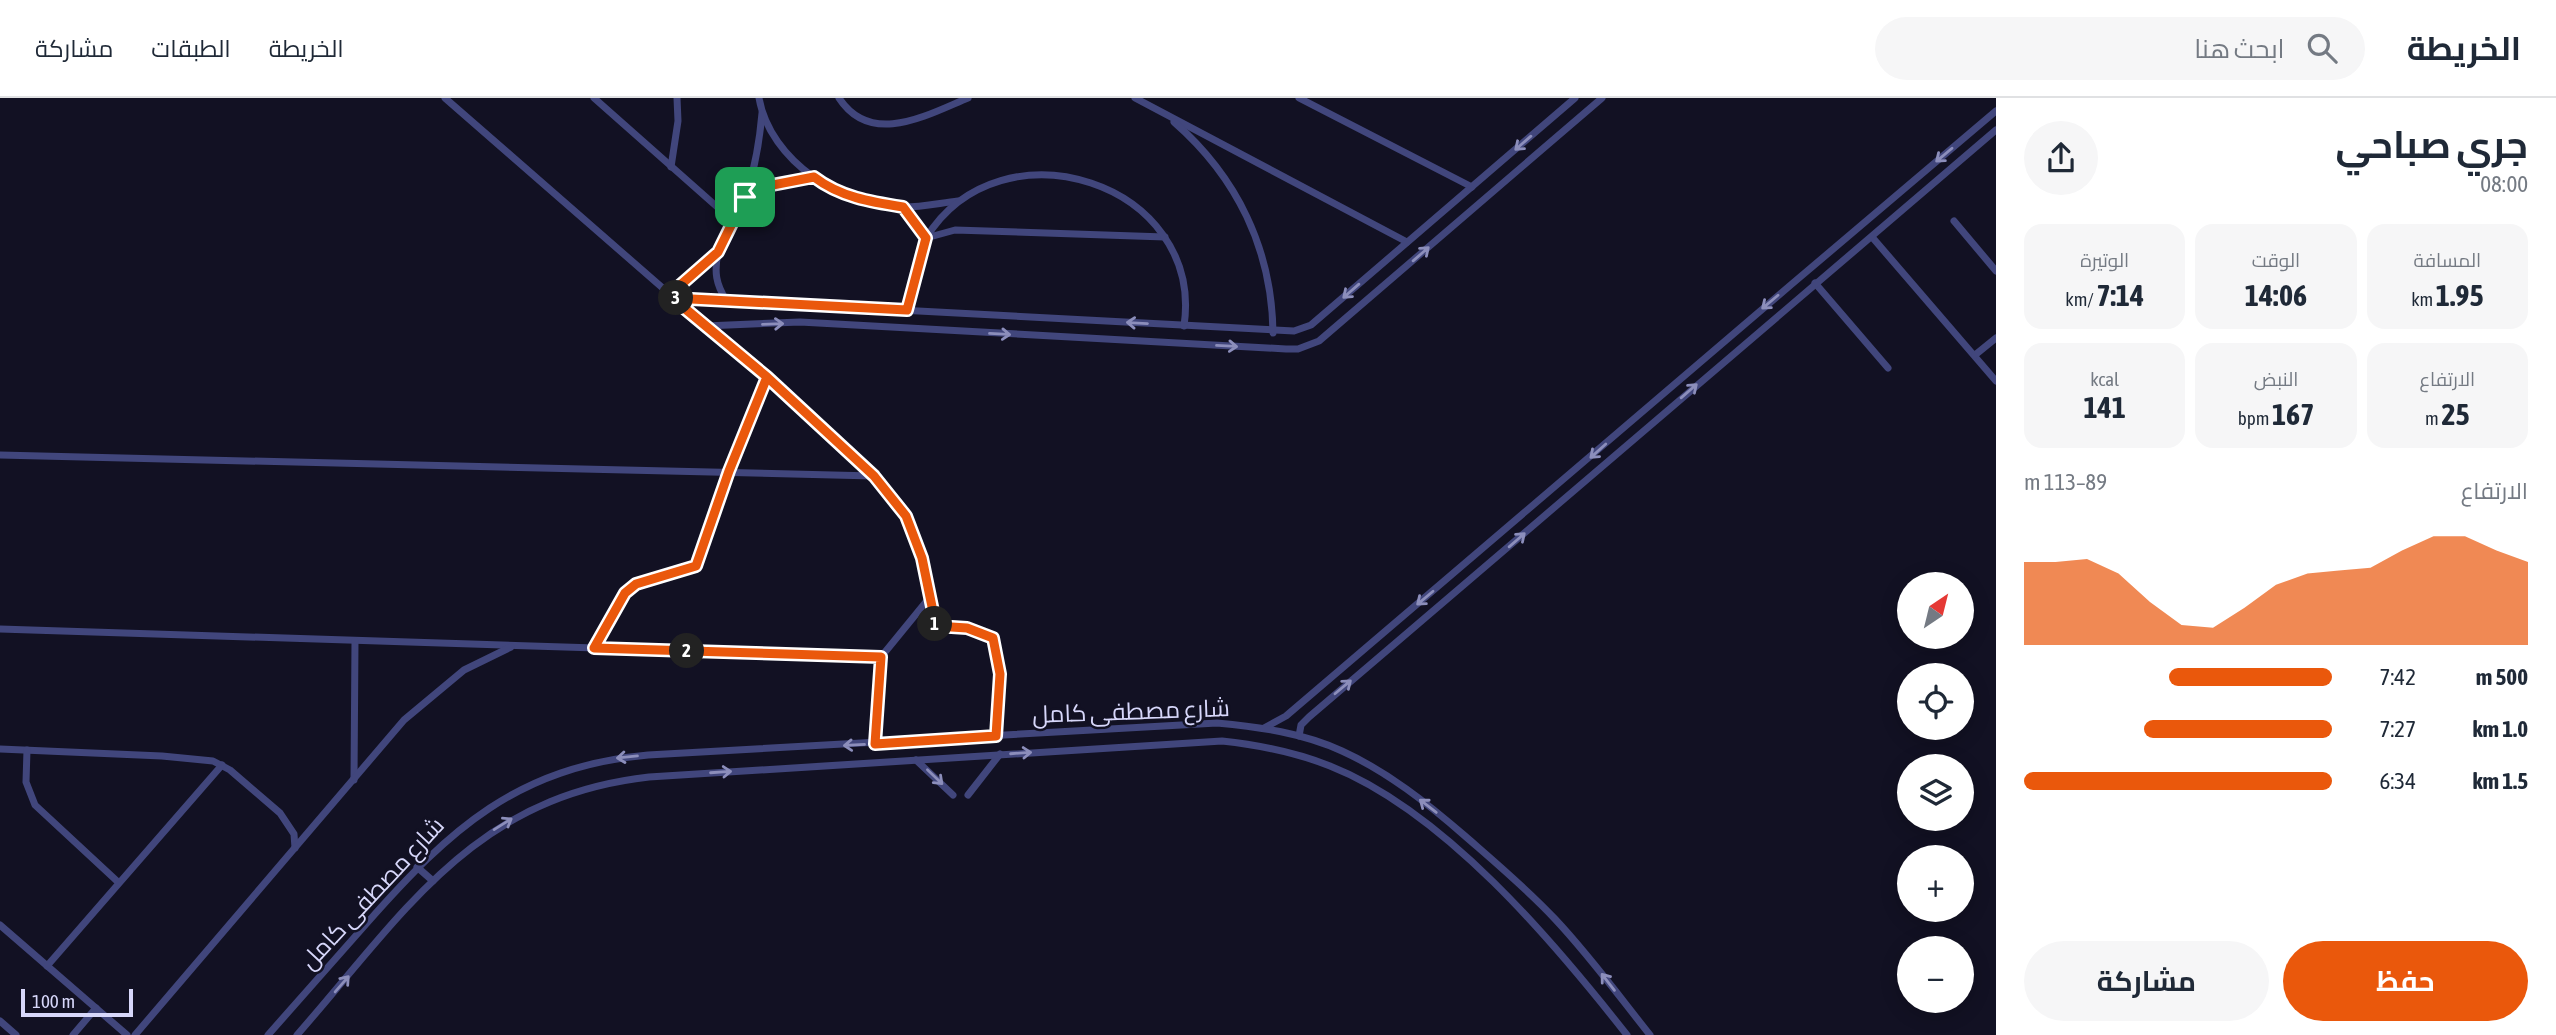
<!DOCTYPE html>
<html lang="ar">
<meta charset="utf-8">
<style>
body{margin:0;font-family:"Asap Condensed",Cairo,sans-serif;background:#f6f6f7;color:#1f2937;direction:rtl;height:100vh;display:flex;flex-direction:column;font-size:26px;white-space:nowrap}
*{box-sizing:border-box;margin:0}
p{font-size:23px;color:#747a83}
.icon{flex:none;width:38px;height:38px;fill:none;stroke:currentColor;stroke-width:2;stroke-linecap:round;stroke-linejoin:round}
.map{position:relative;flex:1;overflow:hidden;direction:ltr}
.drawer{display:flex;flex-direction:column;background:#fff;width:560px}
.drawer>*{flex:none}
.needle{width:46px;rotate:35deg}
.buttons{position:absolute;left:1897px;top:474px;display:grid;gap:14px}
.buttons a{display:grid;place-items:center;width:77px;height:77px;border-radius:50%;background:#fff;box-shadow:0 4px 18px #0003;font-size:35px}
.scale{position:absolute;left:21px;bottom:18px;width:112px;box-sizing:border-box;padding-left:7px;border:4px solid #d7d7fa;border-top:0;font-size:19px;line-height:24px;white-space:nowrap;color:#d7d7fa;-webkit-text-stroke:5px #121123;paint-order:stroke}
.pin{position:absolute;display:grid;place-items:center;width:60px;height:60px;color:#fff;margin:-30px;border-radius:14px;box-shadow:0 4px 10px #0006}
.km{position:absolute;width:35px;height:35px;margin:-18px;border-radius:50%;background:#222;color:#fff;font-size:19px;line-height:35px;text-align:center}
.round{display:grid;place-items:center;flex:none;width:74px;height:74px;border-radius:37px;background:#f6f6f7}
.headline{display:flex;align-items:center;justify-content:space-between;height:119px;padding:0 28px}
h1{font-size:38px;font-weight:700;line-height:52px}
.stats{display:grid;grid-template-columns:repeat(3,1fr);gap:10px;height:119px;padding:7px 28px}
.stats div{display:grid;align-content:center;border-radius:18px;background:#f6f6f7;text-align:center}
.stats b{font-size:30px;font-weight:700}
.stats small{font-size:19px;font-weight:400}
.stats p{font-size:19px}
.chart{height:196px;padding:14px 28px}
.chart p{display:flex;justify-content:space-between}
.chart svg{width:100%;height:126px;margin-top:7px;fill:#ea580c;opacity:.7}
.action{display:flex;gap:14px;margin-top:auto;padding:14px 28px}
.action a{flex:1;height:80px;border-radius:42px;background:#ea580c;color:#fff;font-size:28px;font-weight:700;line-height:80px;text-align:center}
.action a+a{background:#f6f6f7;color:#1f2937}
ul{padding:0 28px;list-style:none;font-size:23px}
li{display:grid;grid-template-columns:112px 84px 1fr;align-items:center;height:52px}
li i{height:18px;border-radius:9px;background:#ea580c}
header{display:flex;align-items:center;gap:42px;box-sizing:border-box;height:98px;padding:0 35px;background:#fff;border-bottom:2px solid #e0e1e3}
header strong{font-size:33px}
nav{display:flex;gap:38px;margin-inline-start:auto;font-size:24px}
.search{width:490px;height:63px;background:#f6f6f7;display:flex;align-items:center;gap:18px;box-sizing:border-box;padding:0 24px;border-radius:38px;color:#747a83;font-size:26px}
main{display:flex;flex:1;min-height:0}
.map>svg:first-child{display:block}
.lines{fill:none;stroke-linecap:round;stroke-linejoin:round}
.minor{stroke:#41467c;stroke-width:7}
.oneway{stroke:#8c8ebb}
.route-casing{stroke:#fff;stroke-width:14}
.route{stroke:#ea580c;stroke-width:9}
.labels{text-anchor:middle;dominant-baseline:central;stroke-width:5;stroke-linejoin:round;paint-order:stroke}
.street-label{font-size:24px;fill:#d7d7fa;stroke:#121123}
</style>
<header>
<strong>الخريطة</strong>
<div class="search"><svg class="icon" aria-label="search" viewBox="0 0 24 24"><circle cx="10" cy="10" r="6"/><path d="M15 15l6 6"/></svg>ابحث هنا</div>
<nav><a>الخريطة</a><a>الطبقات</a><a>مشاركة</a></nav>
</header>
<main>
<section class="drawer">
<div class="headline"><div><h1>جري صباحي</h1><p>08:00</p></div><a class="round"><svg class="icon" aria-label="share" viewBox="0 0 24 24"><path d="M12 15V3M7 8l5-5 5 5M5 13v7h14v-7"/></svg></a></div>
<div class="stats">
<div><p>المسافة</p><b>1.95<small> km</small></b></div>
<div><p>الوقت</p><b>14:06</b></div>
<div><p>الوتيرة</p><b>7:14<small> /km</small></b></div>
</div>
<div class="stats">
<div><p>الارتفاع</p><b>25<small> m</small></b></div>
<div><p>النبض</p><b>167<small> bpm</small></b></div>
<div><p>kcal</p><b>141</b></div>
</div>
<div class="chart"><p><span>الارتفاع</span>89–113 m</p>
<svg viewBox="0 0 160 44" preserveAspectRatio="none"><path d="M0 44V15L10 15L20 14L30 19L40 29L50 37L60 38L70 31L80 23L90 19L100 18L110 17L120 11L130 6L140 6L150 11L160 15V44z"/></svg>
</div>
<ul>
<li><b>500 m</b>7:42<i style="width:53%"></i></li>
<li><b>1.0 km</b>7:27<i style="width:61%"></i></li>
<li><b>1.5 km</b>6:34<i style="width:100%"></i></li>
</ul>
<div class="action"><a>حفظ</a><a>مشاركة</a></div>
</section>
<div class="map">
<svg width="1996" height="937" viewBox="0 0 1996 937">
<rect width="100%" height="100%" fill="#121123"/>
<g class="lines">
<g class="minor">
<path d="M445 0 854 357C893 398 926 441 930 499L881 559 875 646"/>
<polyline points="594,0 733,123"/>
<path d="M759 0C770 63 843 110 904 109 922 109 940 105 958 103"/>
<path d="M839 0C871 49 927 17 968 0"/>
<polyline points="1135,0 1407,144"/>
<polyline points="1299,0 1472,89"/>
<path d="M1174 24C1237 79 1272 151 1273 235"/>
<polyline points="671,69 678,23 677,0"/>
<polyline points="745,99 762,89 814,80"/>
<polyline points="903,109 926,140 955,132 1165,139"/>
<polyline points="1954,123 1996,173"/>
<polyline points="1872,139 1996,283"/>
<path d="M718 155C714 174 716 186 726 202"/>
<polyline points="1815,185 1888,270"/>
<path d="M669 197C684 184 706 170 718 154 746 114 758 62 762 15"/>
<polyline points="672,200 1294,233 1311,227 1575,0"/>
<path d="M907 213C912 190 914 160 926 140 1001 19 1205 85 1184 228"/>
<polyline points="705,228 800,224 1286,251 1298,251 1319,243 1602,0"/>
<polyline points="1975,257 1996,240"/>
<polyline points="0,357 874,378"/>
<polyline points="930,499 936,528 967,530 993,540 1001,576 996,638"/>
<polyline points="0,531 881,559"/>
<polyline points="594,550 625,495 636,486 696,468 729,373 767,279"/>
<path d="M1264 630 1286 618C1524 417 1758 213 1996 13"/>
<polyline points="1299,638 1301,627 1309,619 1996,32"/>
<polyline points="0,651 162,658 213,663 230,672 280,715 294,736 295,750"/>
<polyline points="27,652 26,684 35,707 118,784"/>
<polyline points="916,662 953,697"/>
<polyline points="354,682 355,543"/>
<polyline points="968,697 1000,656"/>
<polyline points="417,769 433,783"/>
<polyline points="0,827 127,937"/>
<polyline points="47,868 222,667"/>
<polyline points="0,923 16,937"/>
<polyline points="73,937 96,910"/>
<polyline points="135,937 404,622 464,572 511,549"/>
<path d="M268 937C301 900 334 862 367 825 450 731 517 669 648 657L1217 625C1260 629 1303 635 1342 653 1388 674 1427 705 1465 738 1496 765 1527 791 1555 821 1589 857 1619 898 1650 937"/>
<path d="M297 937C405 814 473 699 649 679L1222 643C1259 647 1295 654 1330 668 1444 713 1553 843 1627 937"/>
</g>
</g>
<defs><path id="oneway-shaft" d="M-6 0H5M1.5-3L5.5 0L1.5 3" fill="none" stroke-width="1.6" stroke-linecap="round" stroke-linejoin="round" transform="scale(1.75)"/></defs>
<g class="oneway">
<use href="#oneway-shaft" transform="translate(1523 45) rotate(139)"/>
<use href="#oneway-shaft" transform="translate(1944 57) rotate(140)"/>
<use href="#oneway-shaft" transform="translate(1421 156) rotate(-41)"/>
<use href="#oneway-shaft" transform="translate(1351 193) rotate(139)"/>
<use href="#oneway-shaft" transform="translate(1770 204) rotate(140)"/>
<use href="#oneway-shaft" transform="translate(1137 225) rotate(-177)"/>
<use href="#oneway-shaft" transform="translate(773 226) rotate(-2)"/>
<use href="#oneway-shaft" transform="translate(1000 236) rotate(3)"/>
<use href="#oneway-shaft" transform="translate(1227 248) rotate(3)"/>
<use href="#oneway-shaft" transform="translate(1689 293) rotate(-41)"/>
<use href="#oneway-shaft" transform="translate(1598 353) rotate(138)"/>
<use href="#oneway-shaft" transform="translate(1517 442) rotate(-41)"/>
<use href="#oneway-shaft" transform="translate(1425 500) rotate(140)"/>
<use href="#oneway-shaft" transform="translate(1343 589) rotate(-40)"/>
<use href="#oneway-shaft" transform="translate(854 647) rotate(177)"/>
<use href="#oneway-shaft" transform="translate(1021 655) rotate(-4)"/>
<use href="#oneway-shaft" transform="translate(627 659) rotate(174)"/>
<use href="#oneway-shaft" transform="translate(721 674) rotate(-4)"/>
<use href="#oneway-shaft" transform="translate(935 679) rotate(44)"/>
<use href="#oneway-shaft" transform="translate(1428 708) rotate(-142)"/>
<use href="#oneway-shaft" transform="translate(503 726) rotate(-32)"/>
<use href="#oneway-shaft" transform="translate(1608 884) rotate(-128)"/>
<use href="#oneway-shaft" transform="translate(342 886) rotate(-49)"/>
</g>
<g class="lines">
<defs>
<path id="route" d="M745 99 718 154 669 197 767 279 874 378 906 418 922 460 936 528 967 530 993 540 1000 576 996 638 875 646 881 559 594 550 625 495 636 486 696 468 729 373 767 279 672 200 907 212 926 140 903 109C871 104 840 99 814 79L762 89 745 99"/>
</defs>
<use href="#route" class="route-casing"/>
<use href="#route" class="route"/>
</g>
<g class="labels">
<g class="street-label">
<text transform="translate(1131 613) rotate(-2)">شارع مصطفى كامل</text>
<text transform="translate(372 795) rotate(-47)">شارع مصطفى كامل</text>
</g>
</g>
</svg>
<div class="buttons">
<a><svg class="needle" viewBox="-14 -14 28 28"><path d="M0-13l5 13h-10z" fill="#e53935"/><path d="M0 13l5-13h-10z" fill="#747a83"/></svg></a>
<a><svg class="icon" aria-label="locate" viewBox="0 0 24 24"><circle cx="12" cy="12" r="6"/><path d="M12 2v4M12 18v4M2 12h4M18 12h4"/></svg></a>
<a><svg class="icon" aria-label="layers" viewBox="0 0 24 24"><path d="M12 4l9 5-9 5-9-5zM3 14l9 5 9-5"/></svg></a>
<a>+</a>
<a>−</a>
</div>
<div class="scale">100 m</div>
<div class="pin" style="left:745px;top:99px;background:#1e9e55"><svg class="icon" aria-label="arrive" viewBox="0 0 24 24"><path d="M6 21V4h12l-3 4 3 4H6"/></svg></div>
<b class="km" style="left:935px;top:526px">1</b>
<b class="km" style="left:687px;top:553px">2</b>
<b class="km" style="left:676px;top:200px">3</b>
</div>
</main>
